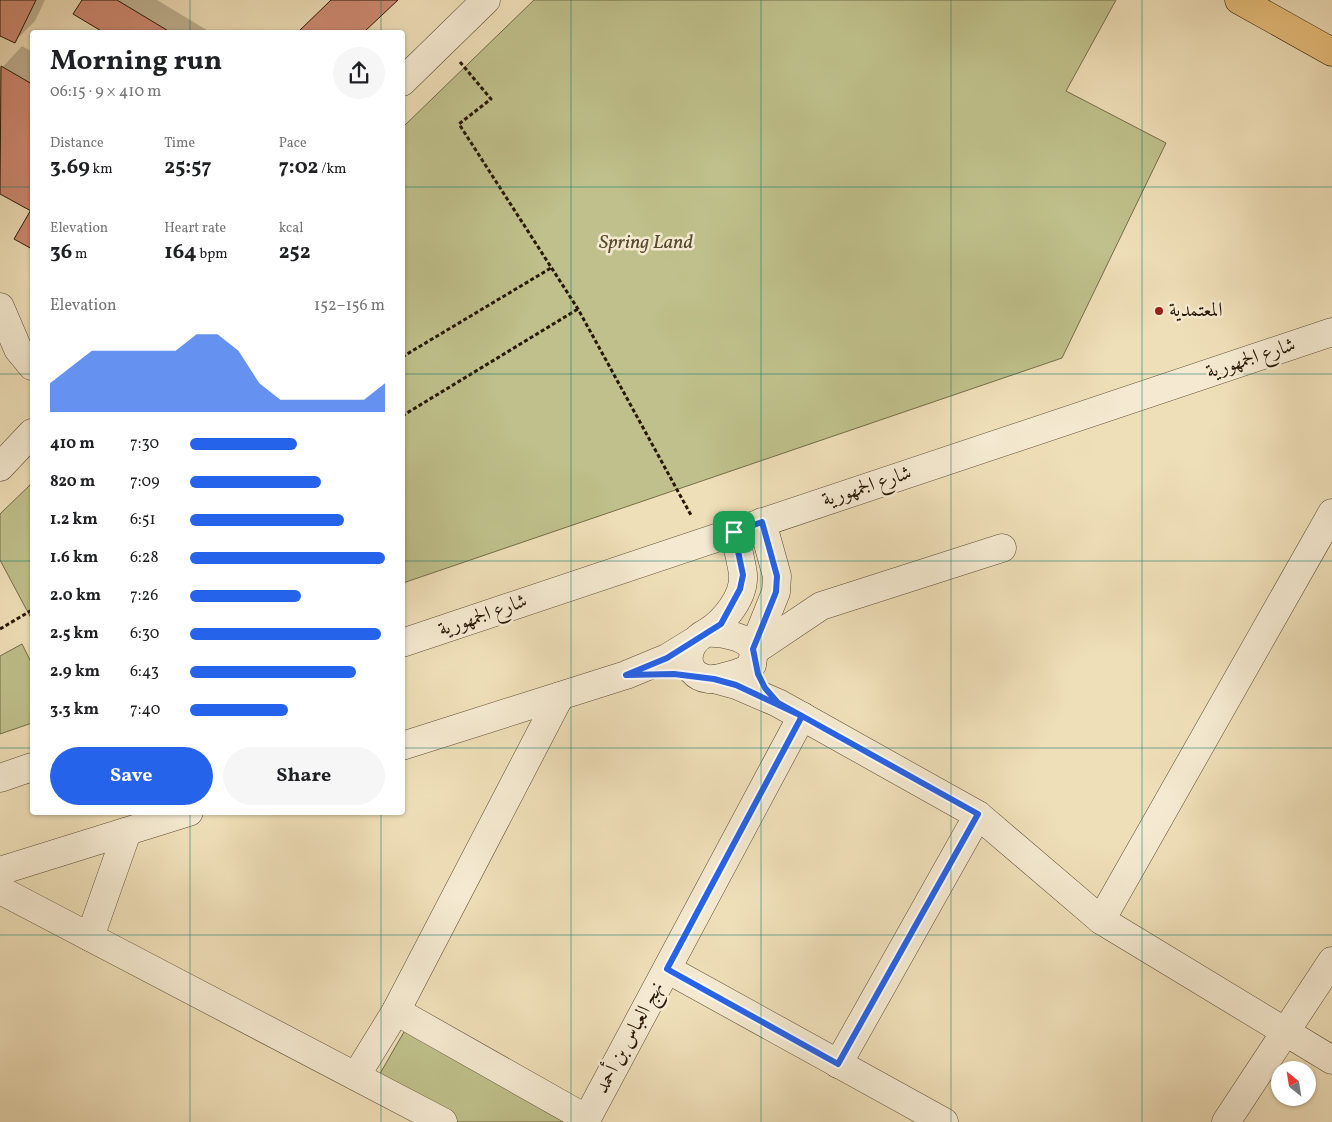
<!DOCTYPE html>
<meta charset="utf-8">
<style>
body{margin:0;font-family:Vollkorn,Amiri,serif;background:#f6f6f6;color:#202124;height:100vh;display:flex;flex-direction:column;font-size:19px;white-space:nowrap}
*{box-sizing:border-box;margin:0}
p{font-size:16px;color:#757577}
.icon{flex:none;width:28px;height:28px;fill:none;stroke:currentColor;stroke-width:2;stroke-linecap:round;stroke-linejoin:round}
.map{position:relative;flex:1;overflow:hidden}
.panel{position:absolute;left:30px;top:30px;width:375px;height:785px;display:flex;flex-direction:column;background:#fff;border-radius:5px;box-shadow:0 1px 4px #0004}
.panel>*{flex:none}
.needle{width:32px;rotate:330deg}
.buttons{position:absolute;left:1271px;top:1061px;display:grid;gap:10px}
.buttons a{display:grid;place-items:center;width:45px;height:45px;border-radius:50%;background:#fff;box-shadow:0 1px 4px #0004;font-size:25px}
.pin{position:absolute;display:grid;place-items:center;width:42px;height:42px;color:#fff;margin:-21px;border-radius:10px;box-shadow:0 2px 8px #0006}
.round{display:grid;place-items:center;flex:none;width:52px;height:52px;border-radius:26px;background:#f6f6f6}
.overview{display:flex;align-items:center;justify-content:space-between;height:85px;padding:0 20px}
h1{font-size:28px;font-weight:700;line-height:38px}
.stats{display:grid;grid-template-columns:repeat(3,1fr);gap:8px;height:85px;padding:5px 20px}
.stats div{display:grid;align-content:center}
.stats b{font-size:21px;font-weight:700}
.stats small{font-size:14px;font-weight:400}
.stats p{font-size:14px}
.chart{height:140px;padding:10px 20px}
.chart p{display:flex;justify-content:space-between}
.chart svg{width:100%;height:90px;margin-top:5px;fill:#2563eb;opacity:.7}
.primary-button{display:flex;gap:10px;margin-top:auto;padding:10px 20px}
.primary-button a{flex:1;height:58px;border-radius:30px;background:#2563eb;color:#fff;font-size:20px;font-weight:700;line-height:58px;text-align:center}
.primary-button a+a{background:#f6f6f6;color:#202124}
ul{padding:0 20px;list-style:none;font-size:16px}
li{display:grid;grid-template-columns:80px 60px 1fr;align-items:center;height:38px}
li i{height:12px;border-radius:6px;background:#2563eb}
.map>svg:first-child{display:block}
.green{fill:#bfc08b;stroke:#746c49}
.shadow{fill:#0003}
.building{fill:#ce8a72;stroke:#291807}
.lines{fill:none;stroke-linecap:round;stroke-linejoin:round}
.minor-casing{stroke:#5a4a33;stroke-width:29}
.major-casing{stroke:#291807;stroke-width:29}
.path{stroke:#291807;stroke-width:3;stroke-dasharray:4 2.5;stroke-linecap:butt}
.minor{stroke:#f5ead1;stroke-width:28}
.major{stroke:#e8c07c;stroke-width:28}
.route-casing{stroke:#fff;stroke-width:10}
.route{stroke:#2563eb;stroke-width:6}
.grid{fill:none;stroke:#0f766e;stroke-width:1;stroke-opacity:0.55}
.poi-dot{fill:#8f2418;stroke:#f5ead1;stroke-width:2}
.labels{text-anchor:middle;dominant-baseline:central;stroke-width:5;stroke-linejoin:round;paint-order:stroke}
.park-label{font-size:20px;font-style:italic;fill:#564a2f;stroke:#f5ead1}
.poi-label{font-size:20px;fill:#291807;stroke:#f5ead1;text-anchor:start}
.street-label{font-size:20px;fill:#291807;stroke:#f5ead1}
</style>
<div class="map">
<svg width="1332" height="1122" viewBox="0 0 1332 1122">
<rect width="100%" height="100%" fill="#efdfb8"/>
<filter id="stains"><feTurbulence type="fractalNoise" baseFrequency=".004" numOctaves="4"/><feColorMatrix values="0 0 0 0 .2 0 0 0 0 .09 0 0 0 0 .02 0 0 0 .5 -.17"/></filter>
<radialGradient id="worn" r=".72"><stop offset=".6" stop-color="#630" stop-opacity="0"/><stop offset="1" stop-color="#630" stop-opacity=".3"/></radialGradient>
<g class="green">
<polygon points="534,0 1116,0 1066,91 1166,143 1062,358 403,583 403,127"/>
<polygon points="32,483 32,620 0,560 0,514"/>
<polygon points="22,644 32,664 32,723 0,734 0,656"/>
<polygon points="408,1025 580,1122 441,1122 374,1084"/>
</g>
<g class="shadow">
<polygon points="0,0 45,0 35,21 15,41 0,34"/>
<polygon points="83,0 157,0 210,32 105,32 75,14"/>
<polygon points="333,0 396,0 363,32 299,32"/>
<polygon points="22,46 32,52 32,247 15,239 32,211 0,192 0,70"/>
</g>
<g class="building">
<polygon points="0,0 36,0 15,43 0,36"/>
<polygon points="82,0 117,0 170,32 103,32 73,14"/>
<polygon points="331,0 398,0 364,32 298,32"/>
<polygon points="1,66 32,84 32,208 31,211 0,194"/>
<polygon points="32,208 32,249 14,239"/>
</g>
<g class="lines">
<defs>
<g id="minor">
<polyline points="402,82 486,0"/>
<polyline points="0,307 18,349 32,366"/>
<polyline points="0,467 32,433"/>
<path d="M706 633C721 632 748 636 754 651L752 665C746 671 739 673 731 675 724 677 715 680 708 679 681 675 684 643 706 633Z"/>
<path d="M706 633C724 622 745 597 743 574 741 560 737 545 734 532"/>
<polyline points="402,643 1332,332"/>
<polyline points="753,649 776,592 777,576 762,522"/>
<polyline points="754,651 821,606 1002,548"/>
<polyline points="714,679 736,685 778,703 978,815 1101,920 1332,1060"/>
<polyline points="402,746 626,675 667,658 693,642"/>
<polyline points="0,778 32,767"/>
<polyline points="0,871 189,812"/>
<polyline points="0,890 443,1122"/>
<polyline points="1101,920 1332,513"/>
<polyline points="90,937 127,832"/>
<polyline points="667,969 944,1122"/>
<polyline points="396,1011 587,1119"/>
<polyline points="838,1064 978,815"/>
<polyline points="356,1076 396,1011 560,696"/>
<polyline points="585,1122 802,716"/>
<polyline points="1226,1122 1332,961"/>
</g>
<polyline id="major" points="1239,0 1332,52"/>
</defs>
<use href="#minor" class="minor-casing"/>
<use href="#major" class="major-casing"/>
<g class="path">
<polyline points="460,62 491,99 459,124 578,309 692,517"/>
<polyline points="402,357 551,268"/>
<polyline points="402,416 578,309"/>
<polyline points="32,541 32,543"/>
<polyline points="0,629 32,610"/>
</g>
<use href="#minor" class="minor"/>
<use href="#major" class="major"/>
</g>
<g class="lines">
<defs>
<polyline id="route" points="734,532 743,575 740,589 721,624 667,658 626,675 674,674 714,679 736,685 802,716 667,969 838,1064 978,814 802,716 778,703 765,688 758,674 753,649 776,592 777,576 762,522 734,532"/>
</defs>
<use href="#route" class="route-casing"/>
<use href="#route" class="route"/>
</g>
<path class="grid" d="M190 0V32M381 0V32M571 0V1122M761 0V1122M951 0V1122M1142 0V1122M0 187H32M402 187H1332M0 374H32M402 374H1332M0 561H32M402 561H1332M0 748H32M402 748H1332M190 812V1122M381 812V1122M0 935H1332"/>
<circle class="poi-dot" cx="1159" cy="311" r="5"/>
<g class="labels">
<g class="park-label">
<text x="646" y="243">Spring Land</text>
</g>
<g class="poi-label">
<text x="1169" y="311">المعتمدية</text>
</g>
<g class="street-label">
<text transform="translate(1251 359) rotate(-18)">شارع الجمهورية</text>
<text transform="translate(867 487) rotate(-18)">شارع الجمهورية</text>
<text transform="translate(483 616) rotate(-19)">شارع الجمهورية</text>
<text transform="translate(630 1038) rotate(-62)">نهج العباس بن أحمد</text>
</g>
</g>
<rect width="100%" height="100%" filter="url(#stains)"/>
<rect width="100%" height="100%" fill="url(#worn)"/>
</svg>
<div class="buttons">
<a><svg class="needle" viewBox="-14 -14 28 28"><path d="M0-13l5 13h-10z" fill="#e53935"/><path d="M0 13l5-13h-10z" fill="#757577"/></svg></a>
</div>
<div class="pin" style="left:734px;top:532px;background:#1e9e55"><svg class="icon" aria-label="arrive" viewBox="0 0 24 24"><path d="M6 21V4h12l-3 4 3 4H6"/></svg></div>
<section class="panel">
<div class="overview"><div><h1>Morning run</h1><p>06:15 · 9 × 410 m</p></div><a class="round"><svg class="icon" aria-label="share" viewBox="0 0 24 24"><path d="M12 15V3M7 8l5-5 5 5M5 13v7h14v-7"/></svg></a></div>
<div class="stats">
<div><p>Distance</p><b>3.69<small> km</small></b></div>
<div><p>Time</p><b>25:57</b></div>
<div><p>Pace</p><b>7:02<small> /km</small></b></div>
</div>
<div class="stats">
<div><p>Elevation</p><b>36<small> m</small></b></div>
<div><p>Heart rate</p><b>164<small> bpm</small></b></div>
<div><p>kcal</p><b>252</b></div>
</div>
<div class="chart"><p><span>Elevation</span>152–156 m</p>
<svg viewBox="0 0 160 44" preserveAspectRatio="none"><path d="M0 44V30L10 22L20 14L30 14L40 14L50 14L60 14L70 6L80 6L90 14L100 30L110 38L120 38L130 38L140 38L150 38L160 30V44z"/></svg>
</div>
<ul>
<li><b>410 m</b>7:30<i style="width:55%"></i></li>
<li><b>820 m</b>7:09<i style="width:67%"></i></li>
<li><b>1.2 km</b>6:51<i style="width:79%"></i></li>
<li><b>1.6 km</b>6:28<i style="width:100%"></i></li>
<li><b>2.0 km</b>7:26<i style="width:57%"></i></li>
<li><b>2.5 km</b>6:30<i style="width:98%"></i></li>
<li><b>2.9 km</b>6:43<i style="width:85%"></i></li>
<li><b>3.3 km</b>7:40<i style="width:50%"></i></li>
</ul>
<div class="primary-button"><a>Save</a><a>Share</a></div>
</section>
</div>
